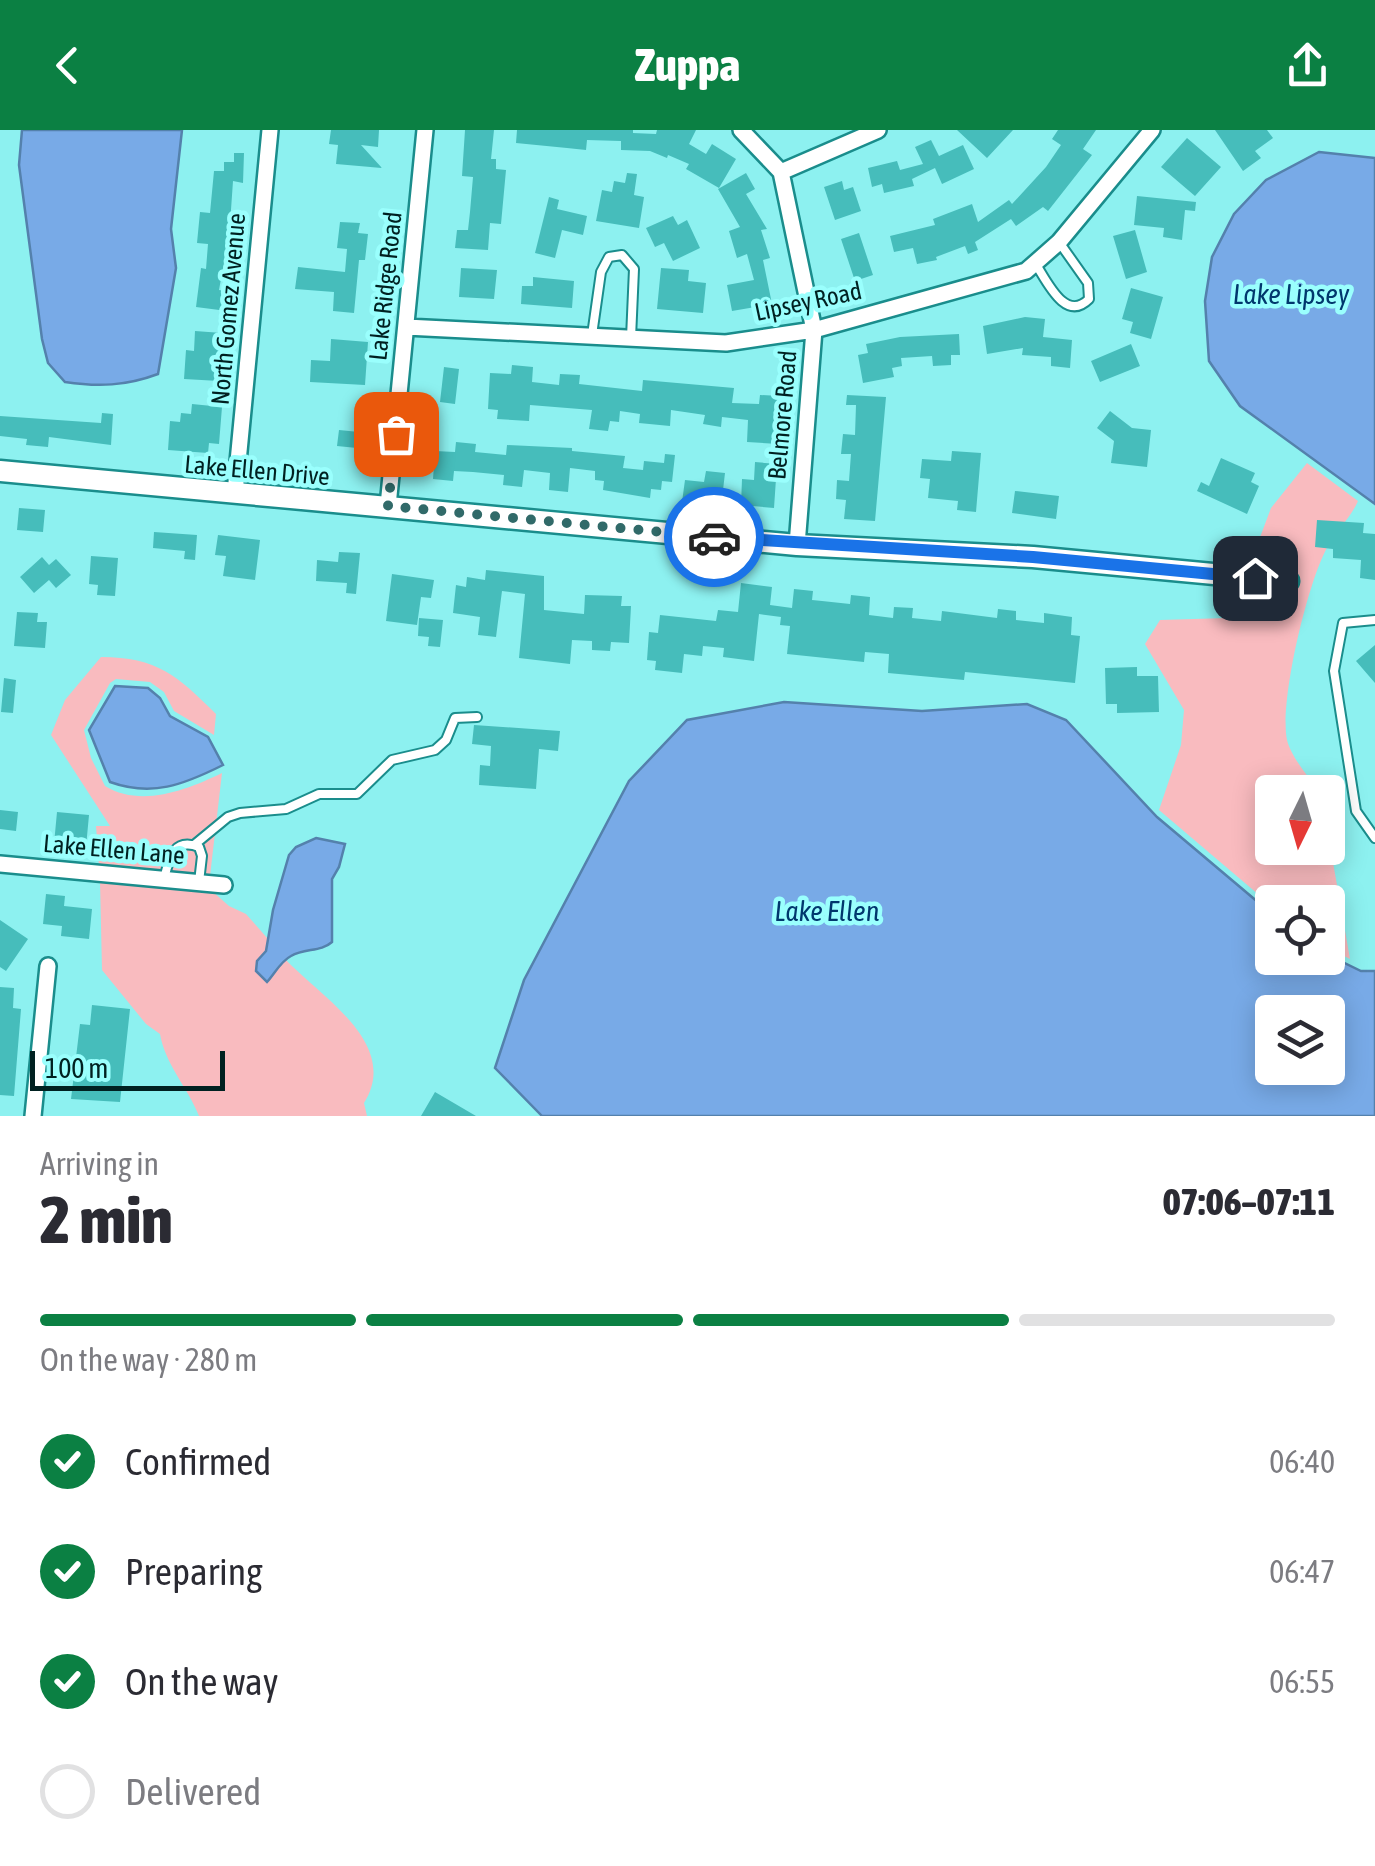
<!DOCTYPE html>
<meta charset="utf-8">
<style>
:root{--surface:#fff;--page:#f7f7f7;--text:#2b2b33;--muted:#7c7c81;--line:#e1e1e2;--accent:#0b8043}
body{margin:0;font-family:"Asap Condensed",sans-serif;background:var(--page);color:var(--text);height:100vh;display:flex;flex-direction:column;font-size:38px;white-space:nowrap}
*{box-sizing:border-box;margin:0}
p{font-size:32px;color:var(--muted)}
.icon{flex:none;width:55px;height:55px;fill:none;stroke:currentColor;stroke-width:2;stroke-linecap:round;stroke-linejoin:round}
.map{position:relative;height:986px;overflow:hidden}
.panel{display:flex;flex-direction:column;background:var(--surface);flex:1}
.panel>*{flex:none}
.needle{width:65px;rotate:185deg}
.tools{position:absolute;left:1255px;top:645px;display:grid;gap:20px}
.tools a{display:grid;place-items:center;width:90px;height:90px;border-radius:10px;background:var(--surface);box-shadow:0 5px 25px #0003;font-size:50px}
.scale{position:absolute;left:30px;bottom:25px;width:195px;box-sizing:border-box;padding-left:10px;border:5px solid #002121;border-top:0;font-size:28px;line-height:35px;white-space:nowrap;color:#002121;-webkit-text-stroke:8px #9afffd;paint-order:stroke}
.pin{position:absolute;display:grid;place-items:center;width:85px;height:85px;color:#fff;margin:-42px;border-radius:20px;box-shadow:0 5px 15px #0006}
.courier{position:absolute;display:grid;place-items:center;width:100px;height:100px;margin:-50px;border:8px solid #1a73e8;border-radius:50%;background:#fff;color:#222;box-shadow:0 2px 12px #0007}
.overview em{font-style:normal;font-weight:800}
.overview div{display:flex;flex-direction:column-reverse}
.overview{display:flex;align-items:center;justify-content:space-between;height:170px;padding:0 40px}
h1{font-size:65px;font-weight:800;line-height:75px}
.bar{display:grid;grid-template-columns:repeat(4,1fr);gap:15px 10px;align-content:center;height:120px;padding:0 40px}
.bar i{height:12px;border-radius:8px;background:var(--line)}
.bar .selected{background:var(--accent)}
.bar p{grid-column:span 4}
ol{padding:0 40px;list-style:none}
li{display:flex;align-items:center;gap:30px;height:110px}
li p{margin-inline-start:auto}
li .icon{padding:10px;border-radius:50%;background:var(--accent);color:#fff;stroke-width:4}
li:last-child{color:var(--muted)}
li i{width:55px;height:55px;border:5px solid var(--line);border-radius:50%}
header{display:flex;justify-content:space-between;align-items:center;height:130px;padding:0 40px;background:var(--accent);color:#fff;font-size:45px;font-weight:800}
.map>svg:first-child{display:block}
.green{fill:#f9bbbf}
.water{fill:#78aae7;stroke:#5481ac;stroke-width:2.5;fill-rule:evenodd}
.building{fill:#46bdbb}
.lines{fill:none;stroke-linecap:round;stroke-linejoin:round}
.lane-casing{stroke:#1a8d8c;stroke-width:12}
.street-casing{stroke:#1a8d8c;stroke-width:20}
.secondary-casing{stroke:#1a8d8c;stroke-width:25}
.lane{stroke:#fff;stroke-width:8}
.street{stroke:#fff;stroke-width:15}
.secondary{stroke:#fff;stroke-width:20}
.done{stroke:#316a69;stroke-width:10;stroke-dasharray:0 18}
.route{stroke:#1a73e8;stroke-width:12}
.labels{text-anchor:middle;dominant-baseline:central;stroke-width:9;stroke-linejoin:round;paint-order:stroke}
.street-label{font-size:25px;fill:#002121;stroke:#9afffd}
.water-label{font-size:28px;font-style:italic;fill:#01376d;stroke:#9afffd}
</style>
<header><svg class="icon" aria-label="back" viewBox="0 0 24 24"><path d="M15 5l-7 7 7 7"/></svg>Zuppa<svg class="icon" aria-label="share" viewBox="0 0 24 24"><path d="M12 15V3M7 8l5-5 5 5M5 13v7h14v-7"/></svg></header>
<div class="map">
<svg width="1375" height="986" viewBox="0 0 1375 986">
<rect width="100%" height="100%" fill="#8df1f0"/>
<!-- green -->
<path class="green" d="M1307,333L1358,371C1350,389 1337,399 1328,416C1308,450 1279,572 1287,610C1291,627 1309,647 1319,662H1272V718H1328V704L1350,829L1328,818V772H1272V776L1159,680L1181,615L1184,580L1145,514L1160,490L1227,488L1248,455L1259,410L1271,378Z
M101,527C157,527 178,546 216,584L214,605L174,581L164,562L150,552L116,549L110,553L84,600L91,628L105,656C141,678 187,660 222,643L210,746L99,736L96,696H110L51,605L65,570Z
M100,751L212,761L229,776L246,784L268,809L266,821L257,831L268,851L285,829C321,867 401,914 364,973L367,986H199C188,958 165,934 160,904L146,894L102,840Z"/>
<!-- water -->
<path class="water" d="M22,0H182L171,99L176,138L158,244C126,256 98,257 65,252L48,233L42,209L19,35Z
M1319,22L1375,28V374L1240,276L1209,231L1205,171L1212,127L1234,84L1266,50Z
M115,556L148,558L160,568L170,586L208,607L223,635C183,655 152,667 110,652L89,600Z
M784,572L922,581L1027,574L1066,590L1157,687L1272,784V828L1328,825L1361,841H1375V986H542L495,938L524,850L629,651L687,590ZM1272,882H1328V938H1272Z
M316,708L345,714L339,737L332,749V812C321,822 305,818 291,826C281,831 275,843 267,852L256,841L257,831L266,821L273,780L289,725L296,717Z"/>
<!-- building -->
<path class="building" d="M331,0H379L378,17L361,15L382,38L336,34L338,15L329,14Z
M465,0H494L491,29H496V39L506,40L501,94L490,93L488,120L455,118L457,100H468L470,82L473,47L462,46Z
M517,0H633V3L656,4L657,0H696L689,14L706,24L712,14L736,29L719,58L686,39L689,34L668,25L667,28L650,21L621,20V11L587,10L586,20L567,18L516,13Z
M957,0H1013L987,28Z
M1058,0H1096L1083,19L1092,25L1048,81L1043,77L1016,96L1011,89L975,112L978,120L968,124L965,116L936,127L937,130L917,134L913,118L894,122L890,106L935,95L933,89L972,74L978,92L1009,70L1012,74L1046,37L1061,15L1052,9Z
M1215,0H1267L1273,8L1255,21L1261,28L1243,41Z
M1187,8L1221,37L1195,66L1161,37Z
M931,10L939,26L963,15L974,39L942,54L935,38L912,49L914,56L884,63L882,54L872,57L868,38L897,31L900,40L923,34L915,17Z
M234,23H244L243,53L233,51L230,94L240,95L239,106L229,105L219,160L230,162L227,181L196,177L201,138L206,139L208,114L197,113L200,82L210,83L214,41H224V32H234Z
M627,43L637,44L634,65L644,67L639,98L596,91L602,60L612,62L614,51L625,53Z
M746,43L755,59L746,64L767,99L761,100L770,128L763,130L772,174L732,181L727,155L754,150L747,124L737,128L729,101L740,97L718,59Z
M842,51L844,60L853,57L861,81L835,90L824,57Z
M1137,66L1196,72L1195,81L1185,80L1182,110L1163,107L1164,98L1134,95Z
M549,67L559,70L557,79L587,86L583,105L562,100L555,128L535,123Z
M673,86L678,95L687,90L700,118L673,131L664,113L655,117L646,98Z
M340,92L360,93L358,103L368,104L365,130H359L354,183L333,181L334,162L295,159L298,137L345,142L347,119L337,118Z
M1135,100L1147,142L1126,149L1113,106Z
M859,103L873,145L855,151L841,109Z
M461,138L497,140L494,169L459,167Z
M661,138L689,140L688,151L706,153L703,183L657,179Z
M533,147L574,151L572,178L521,174L522,156H533Z
M1131,158L1163,167L1151,209L1130,203L1133,192L1122,189Z
M1025,187L1045,189L1043,207L1072,210L1070,238L1051,236V227L1022,225L1023,218L987,224L983,196Z
M195,201L222,203L219,251L184,249L186,220L194,221Z
M959,204L960,225H951V235L933,236L932,226L901,228L902,236L892,238L894,247L863,253L858,225L868,223L866,214L900,207Z
M331,209L368,212L365,255L310,252L311,230L330,231Z
M1131,214L1140,236L1100,252L1091,231Z
M512,235L533,237L532,252L559,255L560,244L580,245L579,254L642,261L643,250L734,258L732,273L759,274L760,265L780,266L778,314L747,312L748,290L722,287L721,297L703,294L705,285L671,280L670,296L639,293L640,284L620,281L619,292L610,291L608,301L589,299L592,280L530,275L529,291L497,289L498,280L488,279L490,243L511,244Z
M444,237L459,239L455,274L440,272Z
M847,265L886,267L875,391L844,389L846,370L836,369L837,350L849,351L851,324H841L843,304L855,305L856,275H846Z
M192,274L222,277L219,314L209,313L208,323L168,320L170,291L180,292L181,283L191,284Z
M1110,281L1132,298L1151,300L1147,337L1111,333L1114,311L1097,298Z
M102,283L113,284L111,315L49,307L48,317L26,315L27,309L0,306V286L101,293Z
M359,294H369L367,319L337,316L339,300L359,302Z
M456,312L476,314L475,322L506,325L507,315L572,318V321L625,326L623,338L643,340L644,331L664,333L665,324L675,325L672,352L662,351L661,360L651,359L650,368L603,360L604,351L595,350V341L570,338L568,362L549,360L550,343L524,340L522,357L503,355L504,345L473,342L454,341L453,351L433,349L435,321L455,322Z
M952,321L981,323L976,382L957,380L958,371L928,368L930,349L920,348L922,329L951,331Z
M1221,328L1255,343L1251,352L1259,356L1247,384L1197,361L1201,352L1209,356Z
M755,332L777,334L774,378L741,375L742,349L754,350Z
M706,341L725,343L721,377L682,372L685,350L704,352Z
M1015,361L1059,366L1056,389L1012,383Z
M19,378L45,380L43,402L17,400Z
M1317,390L1364,393L1363,403L1375,404V450L1360,448L1361,430L1333,428V419L1315,417Z
M154,402L197,405L195,430L184,429L185,421L153,418Z
M218,405L260,410L255,450L223,446L226,426L215,425Z
M339,422L360,423L356,464L346,463L347,453L316,451L317,430L338,432Z
M91,426L118,428L115,466L97,465L98,455L89,454Z
M42,427L49,435L56,429L71,445L56,458L49,450L34,463L20,447Z
M486,440L544,446V480L584,484L585,465L622,466L621,476H631L629,513L611,512L610,521L592,520V511L572,510L570,534L519,528L525,464L502,461L496,507L478,505L480,487L453,483L456,455L466,457L467,447L485,450Z
M392,444L434,450L431,468L421,467L417,495L386,491Z
M741,453L772,457L770,475L792,478L794,459L813,461L812,470L822,471L850,474L851,465L870,467L869,485L893,488L894,477L913,478L912,488L941,491L942,481L997,488L998,479L1016,481V490L1044,493V483L1072,487L1071,505L1080,506L1075,553L965,542L964,550L888,543L889,524L865,522L864,532L787,524L790,496L780,495L781,487L759,484L754,531L723,527L724,518L703,516L702,526L684,524L682,543L655,540L656,531L647,530L649,502L658,503L660,485L716,491L718,480L738,482Z
M17,482L38,483L37,492H47L45,518L14,516Z
M419,488L443,490L440,517L428,516L429,507L418,506Z
M1375,515V553L1356,531Z
M1137,537V546H1158L1159,582L1117,583V574H1106L1105,538Z
M4,548L16,550L13,583L1,582Z
M474,595L560,601L558,621L539,619L536,659L479,655L480,635L490,636L491,616L472,614Z
M0,680L18,682L16,701L0,699Z
M57,682L89,685L86,717L54,714Z
M46,764L65,766L64,776L92,779L89,809L61,806L62,796L43,794Z
M0,790L28,809L6,841L0,837Z
M0,857L14,858L13,878L21,879L14,966L0,965Z
M92,875L130,879L120,972L71,969L80,894L90,895Z
M435,962L476,986H421Z"/>
<g class="lines">
<defs>
<path id="lane" d="M1035,133C1047,151 1065,193 1089,169L1088,153L1059,112
M592,205L601,142L609,127L622,125L634,139L631,208
M1375,490L1343,493L1334,541L1356,681L1375,708
M194,715L228,687L240,683L286,679L319,664H357L392,630L435,620L446,610L455,588L477,587
M164,749C169,729 173,707 199,717L202,726L199,752"/>
<path id="street" d="M741,0L781,42L814,200L797,415
M781,42L878,0
M406,197L726,213L814,200L1026,141L1059,112L1152,0
M235,363L270,0
M388,376L425,0
M0,734L224,755
M33,986L48,836"/>
<path id="secondary" d="M0,341L797,415L1033,427L1288,451"/>
</defs>
<!-- lane casing -->
<use href="#lane" class="lane-casing"/>
<!-- street casing -->
<use href="#street" class="street-casing"/>
<!-- secondary casing -->
<use href="#secondary" class="secondary-casing"/>
<!-- lane -->
<use href="#lane" class="lane"/>
<!-- street -->
<use href="#street" class="street"/>
<!-- secondary -->
<use href="#secondary" class="secondary"/>
</g>
<g class="lines">
<!-- done -->
<path class="done" d="M396,304L388,376L714,407"/>
<!-- route -->
<path class="route" d="M714,407L1033,427L1255,448"/>
</g>
<g class="labels">
<!-- street labels -->
<g class="street-label">
<text transform="translate(385 156) rotate(-84)">Lake Ridge Road</text>
<text transform="translate(808 171) rotate(-12)">Lipsey Road</text>
<text transform="translate(228 179) rotate(-85)">North Gomez Avenue</text>
<text transform="translate(782 285) rotate(-85)">Belmore Road</text>
<text transform="translate(257 340) rotate(5)">Lake Ellen Drive</text>
<text transform="translate(114 719) rotate(5)">Lake Ellen Lane</text>
</g>
<!-- water labels -->
<g class="water-label">
<text x="1291" y="164">Lake Lipsey</text>
<text x="827" y="781">Lake Ellen</text>
</g>
</g>
</svg>
<div class="tools">
<a><svg class="needle" viewBox="-14 -14 28 28"><path d="M0-13l5 13h-10z" fill="#e53935"/><path d="M0 13l5-13h-10z" fill="#7c7c81"/></svg></a>
<a><svg class="icon" aria-label="locate" viewBox="0 0 24 24"><circle cx="12" cy="12" r="6"/><path d="M12 2v4M12 18v4M2 12h4M18 12h4"/></svg></a>
<a><svg class="icon" aria-label="layers" viewBox="0 0 24 24"><path d="M12 4l9 5-9 5-9-5zM3 14l9 5 9-5"/></svg></a>
</div>
<div class="scale">100 m</div>
<div class="pin" style="left:396px;top:304px;background:#ea580c"><svg class="icon" aria-label="bag" viewBox="0 0 24 24"><path d="M5 8h14l-1 12H6zM9 8a3 3 0 0 1 6 0"/></svg></div>
<div class="pin" style="left:1255px;top:448px;background:#1f2937"><svg class="icon" aria-label="home" viewBox="0 0 24 24"><path d="M3 11l9-7 9 7M6 9v11h12V9"/></svg></div>
<div class="courier" style="left:714px;top:407px"><svg class="icon" aria-label="car" viewBox="0 0 24 24"><path d="M5 17H2v-5l4-1 3-4h7l3 4 3 1v5h-3M9 17h6M6 11h13"/><circle cx="7" cy="17" r="2"/><circle cx="17" cy="17" r="2"/></svg></div>
</div>
<section class="panel">
<div class="overview"><div><h1>2 min</h1><p>Arriving in</p></div><em>07:06–07:11</em></div>
<div class="bar"><i class="selected"></i><i class="selected"></i><i class="selected"></i><i></i><p>On the way · 280 m</p></div>
<ol>
<li><svg class="icon" aria-label="check" viewBox="0 0 24 24"><path d="M5 12l5 5 9-10"/></svg>Confirmed<p>06:40</p></li>
<li><svg class="icon" aria-label="check" viewBox="0 0 24 24"><path d="M5 12l5 5 9-10"/></svg>Preparing<p>06:47</p></li>
<li><svg class="icon" aria-label="check" viewBox="0 0 24 24"><path d="M5 12l5 5 9-10"/></svg>On the way<p>06:55</p></li>
<li><i></i>Delivered</li>
</ol>
</section>
